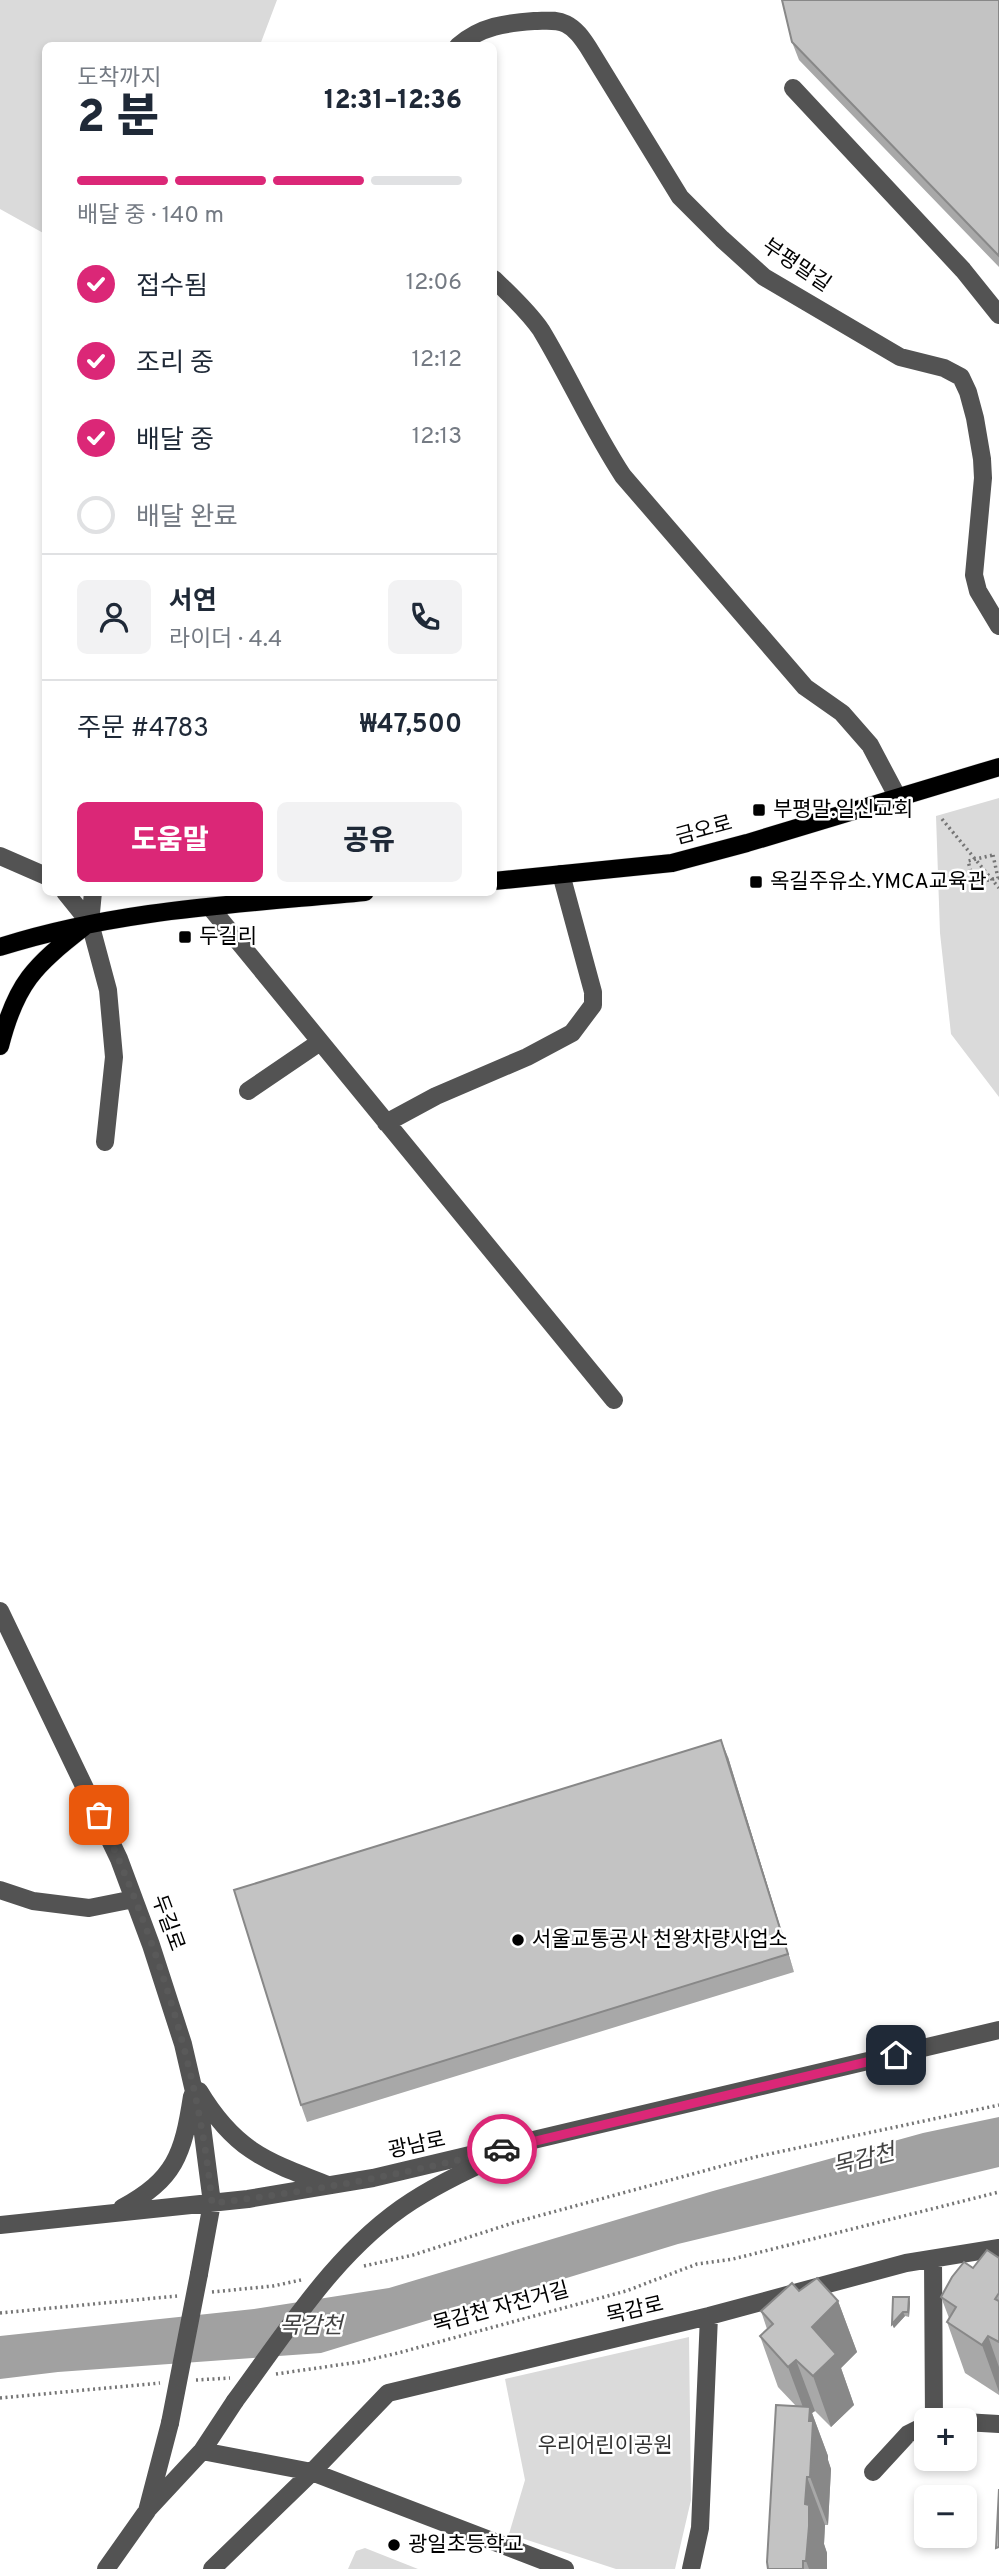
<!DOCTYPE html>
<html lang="ko">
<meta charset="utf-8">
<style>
:root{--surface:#fff;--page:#f2f2f3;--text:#1f2937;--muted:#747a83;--line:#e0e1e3;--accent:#db2777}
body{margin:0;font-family:Overpass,"Noto Sans KR",sans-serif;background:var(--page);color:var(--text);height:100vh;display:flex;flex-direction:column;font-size:26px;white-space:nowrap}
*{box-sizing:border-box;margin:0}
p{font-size:23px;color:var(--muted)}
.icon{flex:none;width:38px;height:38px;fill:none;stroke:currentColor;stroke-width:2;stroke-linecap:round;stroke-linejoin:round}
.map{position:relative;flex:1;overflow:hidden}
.panel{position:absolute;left:42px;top:42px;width:455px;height:854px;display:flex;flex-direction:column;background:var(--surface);border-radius:10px;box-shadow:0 4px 10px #0003}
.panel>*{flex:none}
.buttons{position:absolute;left:914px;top:2408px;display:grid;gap:14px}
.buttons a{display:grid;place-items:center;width:63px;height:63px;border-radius:10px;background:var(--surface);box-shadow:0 4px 10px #0003;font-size:35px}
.pin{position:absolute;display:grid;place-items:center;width:60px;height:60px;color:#fff;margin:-30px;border-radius:14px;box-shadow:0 4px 10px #0006}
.courier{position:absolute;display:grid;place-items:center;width:70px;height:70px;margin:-35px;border:5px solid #db2777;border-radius:50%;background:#fff;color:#222;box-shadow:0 2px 9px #0007}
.summary em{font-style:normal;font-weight:800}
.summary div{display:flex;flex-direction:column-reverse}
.summary{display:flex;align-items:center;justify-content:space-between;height:119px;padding:0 35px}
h1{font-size:46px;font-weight:800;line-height:52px}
.bar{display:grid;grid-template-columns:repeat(4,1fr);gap:10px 7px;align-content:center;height:84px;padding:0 35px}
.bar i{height:9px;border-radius:5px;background:var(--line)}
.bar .selected{background:var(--accent)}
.bar p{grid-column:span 4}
.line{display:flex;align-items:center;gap:18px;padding:0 35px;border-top:2px solid var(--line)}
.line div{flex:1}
.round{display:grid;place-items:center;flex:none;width:74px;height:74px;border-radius:10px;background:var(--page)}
ol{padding:0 35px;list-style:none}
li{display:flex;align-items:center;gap:21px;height:77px}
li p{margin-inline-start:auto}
li .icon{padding:7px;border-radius:50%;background:var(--accent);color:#fff;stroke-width:4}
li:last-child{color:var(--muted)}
li i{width:38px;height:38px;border:4px solid var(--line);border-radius:50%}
.primary-button{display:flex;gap:14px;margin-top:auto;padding:14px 35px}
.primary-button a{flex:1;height:80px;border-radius:10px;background:var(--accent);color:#fff;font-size:28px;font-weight:800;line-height:80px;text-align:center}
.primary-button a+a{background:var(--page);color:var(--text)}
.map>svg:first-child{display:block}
.green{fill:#dadada}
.water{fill:#a1a1a1}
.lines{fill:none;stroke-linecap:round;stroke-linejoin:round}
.major-casing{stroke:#dbdbdb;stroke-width:19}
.path{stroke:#757575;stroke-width:3.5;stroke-dasharray:2 3.5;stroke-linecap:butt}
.minor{stroke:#535353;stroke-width:18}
.major{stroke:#000;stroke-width:18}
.minor-bridge{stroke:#535353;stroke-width:18}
.wall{fill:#a8a8a8}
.shaded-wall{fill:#888}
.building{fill:#c3c3c3;stroke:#888;stroke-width:2}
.done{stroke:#595959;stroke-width:7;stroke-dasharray:0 12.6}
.route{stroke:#db2777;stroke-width:9}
.poi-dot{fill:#000;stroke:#fff;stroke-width:2.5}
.labels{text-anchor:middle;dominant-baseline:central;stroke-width:5;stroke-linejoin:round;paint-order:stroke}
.street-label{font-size:21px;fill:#000;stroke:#fff}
.poi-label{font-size:21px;fill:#000;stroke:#fff;text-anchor:start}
.park-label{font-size:21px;fill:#313131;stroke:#fff}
.water-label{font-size:23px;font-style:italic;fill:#424242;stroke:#fff}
</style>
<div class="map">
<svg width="999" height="2569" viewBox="0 0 999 2569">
<rect width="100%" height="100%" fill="#fff"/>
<!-- green -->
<path class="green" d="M0,0H277L260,45L46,46L45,234L0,209Z
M999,798V1097L951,1034L940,933L936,816Z
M689,2337L691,2500L675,2569H616L509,2534L525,2480L505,2379Z
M365,2548L418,2569H348L356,2551Z"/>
<!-- water -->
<path class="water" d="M999,2117V2167L678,2244L321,2353L58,2372L0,2379V2336L254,2309L389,2288L713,2191L923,2133Z"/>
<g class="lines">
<defs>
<path id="major" d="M494,881L672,863L747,843L999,767
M0,947C119,909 242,904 365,892
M0,1046C16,983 34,966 84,927"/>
</defs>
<!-- major casing -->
<use href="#major" class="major-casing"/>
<!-- path -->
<path class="path" d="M942,819L999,888
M993,855L998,878L974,883L968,861Z
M364,2266L413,2255L516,2222L755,2157L999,2105
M212,2292L273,2286L301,2280
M0,2313L177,2296
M276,2374L359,2362L398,2353L626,2291L697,2264L733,2259L999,2192
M196,2380L230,2378
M0,2398L160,2383"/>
<!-- minor -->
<path class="minor" d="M458,46C481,26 506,23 534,21C546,21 556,19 566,24C576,29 582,38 588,47L680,197L722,239L764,277L900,357L944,368L961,377L968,392L975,418L982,459L983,478L974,575L978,591L999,626
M793,88L963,270L999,315
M494,279C510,295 528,311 541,330C570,378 592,429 623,476L805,687L842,713L870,745L897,796
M0,856L46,876
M65,892L90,923
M93,892L90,923L108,990L114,1057L105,1142
M210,907L614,1400
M248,1091L320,1042
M386,1123L436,1096L527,1057L572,1033L593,1005V992L561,874
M0,1611L119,1859L151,1945L183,2044L202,2126L212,2203L199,2274
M0,1890L33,1901L89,1908L134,1899
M199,2091C235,2151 266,2161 328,2185
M122,2208C175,2179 183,2155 192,2096
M0,2225L248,2199L373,2178L999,2030
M933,2259L934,2420
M964,2422L999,2424
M202,2451L312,2472L565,2569
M873,2472L908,2434L926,2425
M149,2508L202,2451L235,2401
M106,2569L147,2511L170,2423
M212,2569L312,2472L388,2393L709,2316L906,2263L999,2248
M691,2569L700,2528L709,2316"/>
<!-- major -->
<use href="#major" class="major"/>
<!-- minor-bridge -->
<path class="minor-bridge" d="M235,2401C287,2331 337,2249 412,2201C448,2178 488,2161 526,2143
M170,2423L199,2274"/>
</g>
<!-- wall -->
<path class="wall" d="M999,0V267L799,60L792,42Z
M728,1757L794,1972L307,2122L301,2105Z
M999,2258V2395L965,2373L947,2322L949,2318L941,2297L973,2268Z
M799,2291L838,2301L857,2352L841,2368L854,2405L831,2427L815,2411L812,2413L828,2456V2460L831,2469L828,2525H825L824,2544L827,2553V2569H768L796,2406L778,2387L760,2336L767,2329L761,2311Z
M910,2302L909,2317L905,2316L894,2328L892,2324Z"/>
<!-- shaded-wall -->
<path class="shaded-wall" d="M721,1740L728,1757L794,1972L788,1954Z
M909,2297L910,2302L909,2317L908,2312Z
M838,2301L857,2352L841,2368L854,2405L831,2427L813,2376L812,2327Z
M903,2312L905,2316L894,2328L892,2324Z
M988,2336L999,2367V2392L982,2345Z
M796,2360L815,2411L812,2413L828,2456V2460L831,2469L828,2525L810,2477L807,2418L788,2367Z
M807,2477L825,2525L824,2544L827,2553V2569H809L806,2561L805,2504Z"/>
<!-- building -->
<path class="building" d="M782,0H999V256L792,42Z
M721,1740L788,1954L301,2105L234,1890Z
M987,2250L999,2258V2293L995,2299L999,2301V2342L988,2336L982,2345L947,2322L956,2307L941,2297L952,2277L964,2262L973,2268Z
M817,2278L838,2301L812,2327L836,2354L813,2376L796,2360L788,2367L760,2336L773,2324L761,2311L792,2283L799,2291Z
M893,2297H909L908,2312H903L892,2324Z
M776,2405L810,2407L809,2421H813L810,2477H807L805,2504L809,2505V2526L806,2561H803V2569H768L767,2562Z
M999,2489V2547L996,2548Z"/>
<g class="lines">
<!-- done -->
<path class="done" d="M99,1815C155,1937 199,2068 212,2203C310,2192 407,2174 502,2149"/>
<!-- route -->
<path class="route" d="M502,2149L896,2055"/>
</g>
<!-- markers -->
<g class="poi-dot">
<rect x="752" y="803" width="14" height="14" rx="3.5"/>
<rect x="749" y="875" width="14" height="14" rx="3.5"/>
<rect x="178" y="930" width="14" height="14" rx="3.5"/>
<circle cx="518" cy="1940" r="7"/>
<circle cx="394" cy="2545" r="7"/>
</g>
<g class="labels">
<!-- street labels -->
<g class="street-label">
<text transform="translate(796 266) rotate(34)">부평말길</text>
<text transform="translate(704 831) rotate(-15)">금오로</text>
<text transform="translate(167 1923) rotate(70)">두길로</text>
<text transform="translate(417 2146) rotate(-12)">광남로</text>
<text transform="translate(501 2308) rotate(-15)">목감천 자전거길</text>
<text transform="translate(635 2311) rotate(-13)">목감로</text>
</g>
<!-- poi labels -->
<g class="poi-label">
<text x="773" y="810">부평말.일신교회</text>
<text x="770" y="882">옥길주유소.YMCA교육관</text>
<text x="199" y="937">두길리</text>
<text x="532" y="1940">서울교통공사 천왕차량사업소</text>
<text x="408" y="2545">광일초등학교</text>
</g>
<!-- park labels -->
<g class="park-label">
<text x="605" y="2446">우리어린이공원</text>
</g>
<!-- water labels -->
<g class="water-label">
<text transform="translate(864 2161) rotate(-14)">목감천</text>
<text x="311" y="2327">목감천</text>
</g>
</g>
</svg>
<div class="buttons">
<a>+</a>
<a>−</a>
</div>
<div class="pin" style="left:99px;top:1815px;background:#ea580c"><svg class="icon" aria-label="bag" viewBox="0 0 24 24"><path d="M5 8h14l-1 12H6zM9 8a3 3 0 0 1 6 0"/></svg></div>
<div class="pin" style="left:896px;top:2055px;background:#1f2937"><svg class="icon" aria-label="home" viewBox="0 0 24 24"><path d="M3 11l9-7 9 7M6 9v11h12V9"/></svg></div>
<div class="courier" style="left:502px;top:2149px"><svg class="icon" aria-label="car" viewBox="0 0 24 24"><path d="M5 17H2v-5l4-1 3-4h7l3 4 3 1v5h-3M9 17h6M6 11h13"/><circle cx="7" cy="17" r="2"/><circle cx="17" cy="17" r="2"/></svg></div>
<section class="panel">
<div class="summary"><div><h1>2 분</h1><p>도착까지</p></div><em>12:31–12:36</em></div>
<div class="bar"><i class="selected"></i><i class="selected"></i><i class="selected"></i><i></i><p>배달 중 · 140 m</p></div>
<ol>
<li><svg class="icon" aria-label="check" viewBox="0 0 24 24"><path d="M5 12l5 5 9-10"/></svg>접수됨<p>12:06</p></li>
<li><svg class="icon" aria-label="check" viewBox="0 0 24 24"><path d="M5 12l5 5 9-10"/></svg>조리 중<p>12:12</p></li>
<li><svg class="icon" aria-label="check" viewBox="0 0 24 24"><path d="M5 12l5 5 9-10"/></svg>배달 중<p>12:13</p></li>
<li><i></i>배달 완료</li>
</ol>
<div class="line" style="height:126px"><a class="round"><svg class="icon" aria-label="person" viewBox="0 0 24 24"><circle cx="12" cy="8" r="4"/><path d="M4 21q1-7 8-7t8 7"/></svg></a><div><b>서연</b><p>라이더 · 4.4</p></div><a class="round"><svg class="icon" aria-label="phone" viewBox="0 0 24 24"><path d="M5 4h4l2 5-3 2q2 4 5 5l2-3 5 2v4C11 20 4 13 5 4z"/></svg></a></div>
<div class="line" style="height:91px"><div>주문 #4783</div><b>₩47,500</b></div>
<div class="primary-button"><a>도움말</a><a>공유</a></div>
</section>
</div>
